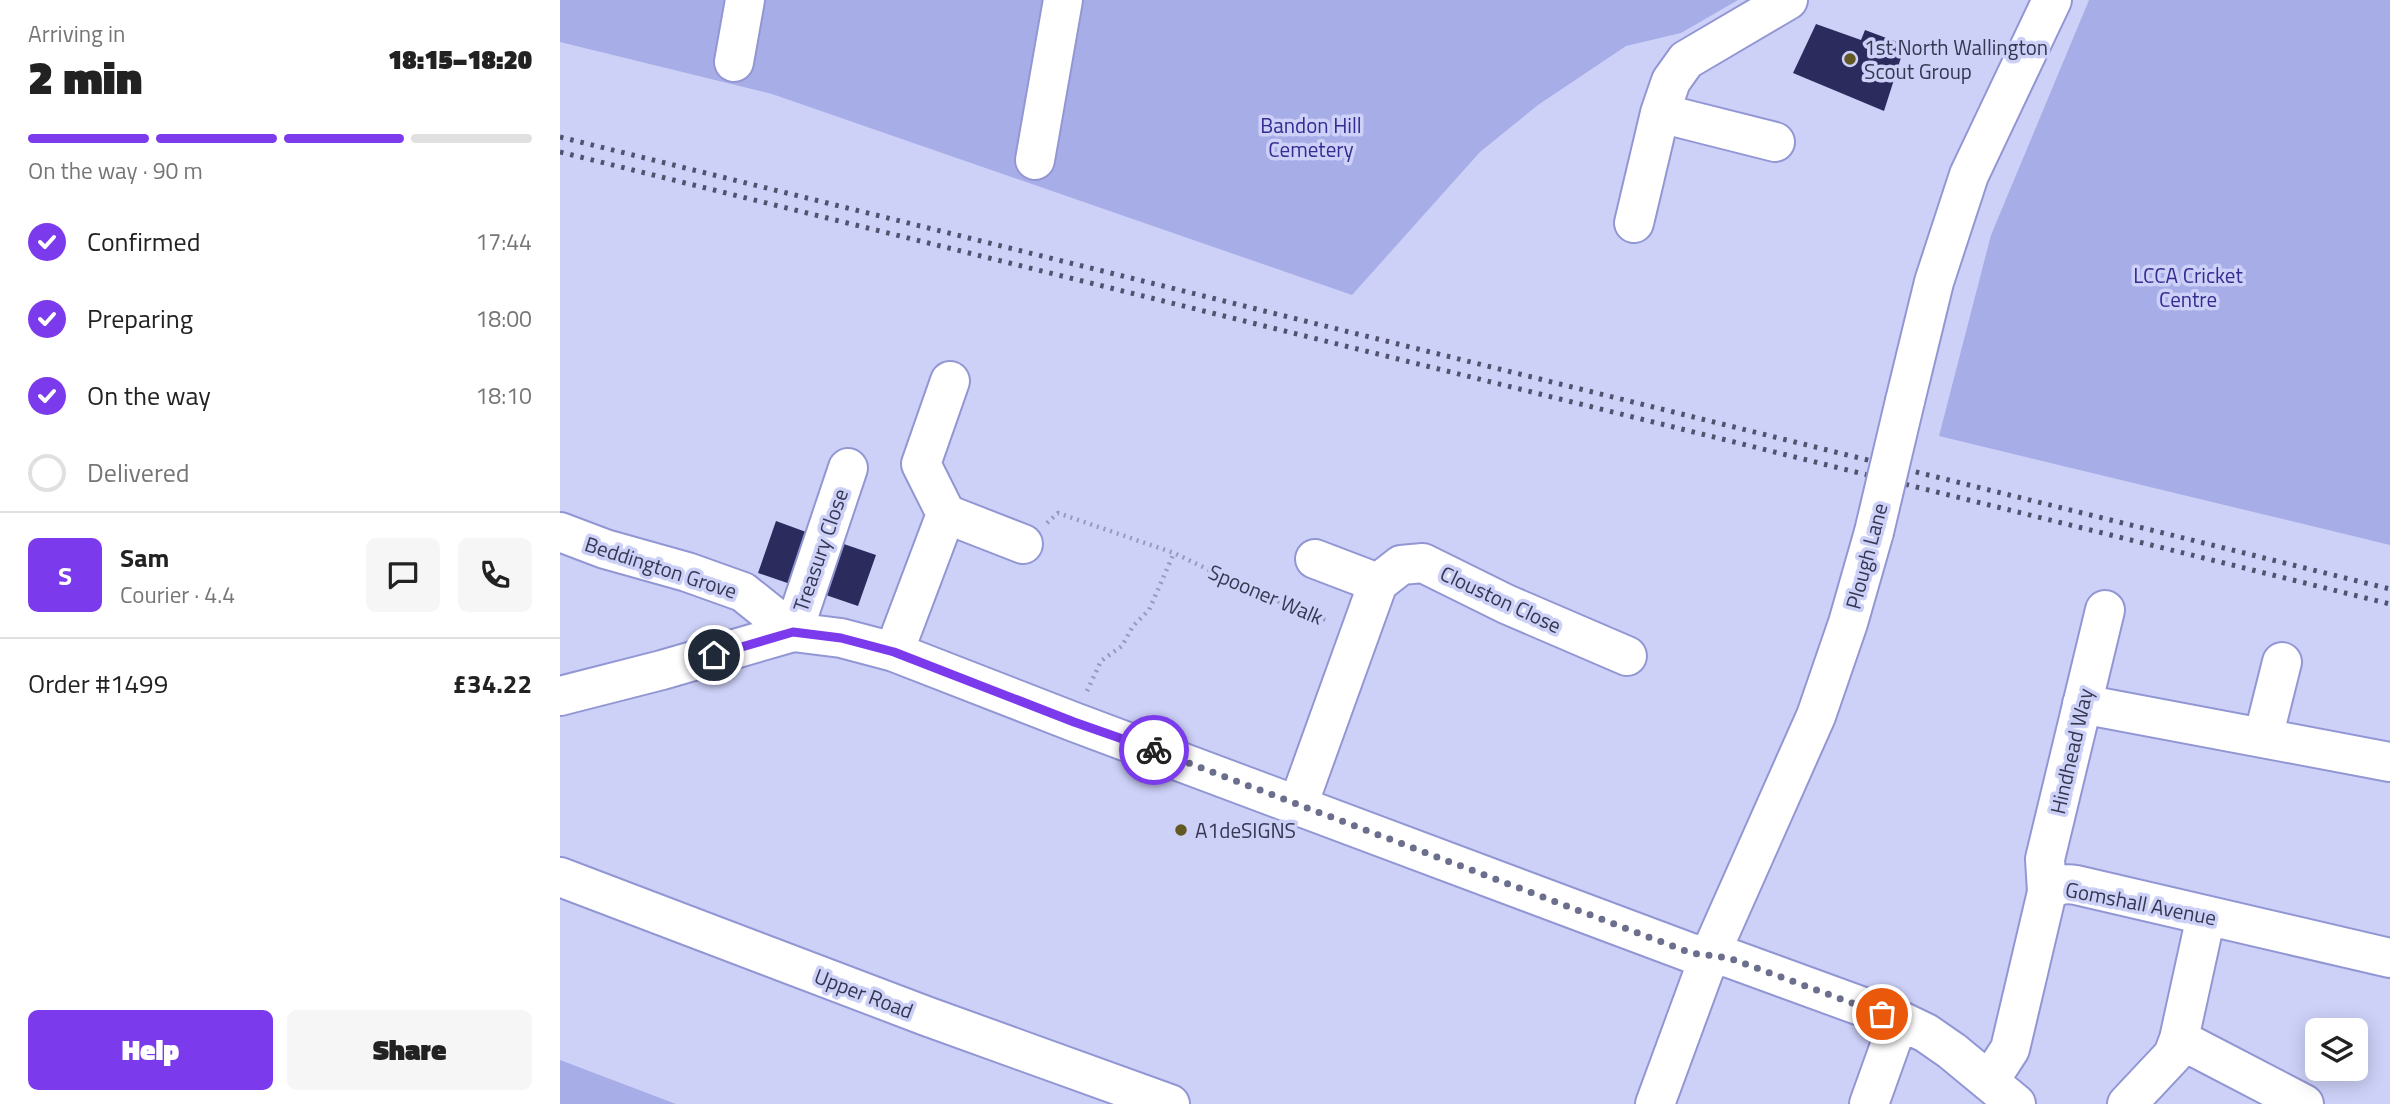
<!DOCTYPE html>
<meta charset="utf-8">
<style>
:root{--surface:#fff;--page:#f6f6f6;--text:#222;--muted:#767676;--line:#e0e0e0;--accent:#7c3aed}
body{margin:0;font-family:"Titillium Web",sans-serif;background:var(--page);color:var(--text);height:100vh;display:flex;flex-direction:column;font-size:26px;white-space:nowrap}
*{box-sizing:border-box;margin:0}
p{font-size:23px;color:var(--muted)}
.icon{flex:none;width:38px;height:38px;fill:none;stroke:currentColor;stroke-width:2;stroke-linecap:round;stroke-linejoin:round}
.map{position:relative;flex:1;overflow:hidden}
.details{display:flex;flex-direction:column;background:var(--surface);width:560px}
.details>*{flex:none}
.buttons{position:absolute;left:1745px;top:1018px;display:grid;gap:14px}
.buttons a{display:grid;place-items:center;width:63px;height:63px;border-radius:10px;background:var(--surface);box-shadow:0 4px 18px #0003;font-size:35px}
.pin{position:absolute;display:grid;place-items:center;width:60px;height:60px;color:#fff;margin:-30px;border:4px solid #fff;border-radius:50%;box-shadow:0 2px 7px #0007}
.courier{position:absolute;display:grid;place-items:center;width:70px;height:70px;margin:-35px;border:5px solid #7c3aed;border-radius:50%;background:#fff;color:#222;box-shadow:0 2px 9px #0007}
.headline em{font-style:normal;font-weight:800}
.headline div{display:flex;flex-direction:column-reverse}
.headline{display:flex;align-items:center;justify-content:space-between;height:119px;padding:0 28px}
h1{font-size:46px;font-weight:800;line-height:52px}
.bar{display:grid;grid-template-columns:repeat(4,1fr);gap:10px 7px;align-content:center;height:84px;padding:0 28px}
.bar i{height:9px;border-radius:5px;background:var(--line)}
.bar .selected{background:var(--accent)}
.bar p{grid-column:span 4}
.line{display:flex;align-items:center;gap:18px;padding:0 28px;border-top:2px solid var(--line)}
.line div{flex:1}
.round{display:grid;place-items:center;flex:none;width:74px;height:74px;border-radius:10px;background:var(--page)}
ol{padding:0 28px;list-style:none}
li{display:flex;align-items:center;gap:21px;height:77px}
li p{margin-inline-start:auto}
li .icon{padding:7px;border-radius:50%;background:var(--accent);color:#fff;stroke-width:4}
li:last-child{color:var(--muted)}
li i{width:38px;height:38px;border:4px solid var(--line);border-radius:50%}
.button{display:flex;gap:14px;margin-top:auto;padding:14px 28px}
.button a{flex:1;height:80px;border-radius:10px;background:var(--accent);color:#fff;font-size:28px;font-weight:800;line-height:80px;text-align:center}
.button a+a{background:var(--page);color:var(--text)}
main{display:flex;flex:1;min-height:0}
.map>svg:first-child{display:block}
.green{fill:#a7ade7}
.building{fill:#2b2b5e}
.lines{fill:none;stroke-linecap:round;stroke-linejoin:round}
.minor-casing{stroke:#9297d4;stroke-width:42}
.major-casing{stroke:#9297d4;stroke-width:42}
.path{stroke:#979abd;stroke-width:4.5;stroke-dasharray:2 5;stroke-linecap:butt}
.minor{stroke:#fff;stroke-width:38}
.major{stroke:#fff;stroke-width:38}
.rail{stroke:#50526e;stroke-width:5;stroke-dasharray:3.5 7;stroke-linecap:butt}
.major-bridge-casing{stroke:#9297d4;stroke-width:42;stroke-linecap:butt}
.major-bridge{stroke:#fff;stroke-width:38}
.done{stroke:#6b6e8c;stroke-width:7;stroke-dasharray:0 12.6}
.route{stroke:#7c3aed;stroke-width:9}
.poi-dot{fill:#615824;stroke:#cdd1f8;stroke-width:2.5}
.labels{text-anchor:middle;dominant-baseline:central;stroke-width:7;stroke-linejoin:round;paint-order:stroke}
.poi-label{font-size:21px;fill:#363852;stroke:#cdd1f8;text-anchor:start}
.park-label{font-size:21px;fill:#352b90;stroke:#cdd1f8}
.street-label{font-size:21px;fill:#363852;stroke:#cdd1f8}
</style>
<main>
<section class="details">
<div class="headline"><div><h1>2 min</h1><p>Arriving in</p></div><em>18:15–18:20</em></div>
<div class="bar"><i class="selected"></i><i class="selected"></i><i class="selected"></i><i></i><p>On the way · 90 m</p></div>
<ol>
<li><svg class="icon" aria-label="check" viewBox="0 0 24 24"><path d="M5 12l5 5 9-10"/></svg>Confirmed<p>17:44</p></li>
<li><svg class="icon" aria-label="check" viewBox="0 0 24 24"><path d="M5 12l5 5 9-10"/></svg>Preparing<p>18:00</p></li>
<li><svg class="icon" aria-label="check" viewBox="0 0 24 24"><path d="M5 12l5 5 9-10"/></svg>On the way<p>18:10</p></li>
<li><i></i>Delivered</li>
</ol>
<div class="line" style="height:126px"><b class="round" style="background:var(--accent);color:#fff">S</b><div><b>Sam</b><p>Courier · 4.4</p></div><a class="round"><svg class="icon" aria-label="chat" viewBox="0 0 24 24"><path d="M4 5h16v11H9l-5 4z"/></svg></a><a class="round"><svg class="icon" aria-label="phone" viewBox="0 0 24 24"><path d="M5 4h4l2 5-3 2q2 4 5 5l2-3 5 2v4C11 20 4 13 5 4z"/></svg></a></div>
<div class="line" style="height:91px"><div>Order #1499</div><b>£34.22</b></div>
<div class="button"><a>Help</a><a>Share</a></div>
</section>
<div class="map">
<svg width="1830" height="1104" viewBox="0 0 1830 1104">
<rect width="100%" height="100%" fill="#cdd1f8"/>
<!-- green -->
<path class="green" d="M0,0H1178L1121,33L1066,46L978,105L920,152L792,295L212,94L0,42Z
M1529,0H1830V545L1379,436L1431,235Z
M0,1060L116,1104H0Z"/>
<!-- building -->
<path class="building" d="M1256,24L1301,40L1305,30L1345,45L1324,111L1233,73Z
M216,521L257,536L239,587L198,573Z
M275,541L316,555L298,606L257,592Z"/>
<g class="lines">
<defs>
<path id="minor" d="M174,62L185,0
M1100,113L1215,142
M475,160L503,0
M1074,223L1100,113L1111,81L1126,60L1228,0
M386,514L361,464L390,381
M0,532L45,549L127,572L183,592L233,632
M755,559L818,583
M233,632L288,468
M334,652L386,514L463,544
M0,696L102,670L233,632L281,638L334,652L514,722L1131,953L1169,958L1339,1020L1366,1033L1392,1051L1456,1104
M1522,704L1830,762
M1703,738L1722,662
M738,805L818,583L841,565L863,563L946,604L1067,656
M0,877L366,1016L610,1104
M1487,892L1485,859L1545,610
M1619,1039L1744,1104
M1430,1080L1450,1049L1487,892C1497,885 1504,883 1516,885L1830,958
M1309,1104L1339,1020
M1567,1104L1613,1055L1619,1039L1646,916"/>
<path id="major" d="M1345,401L1374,282L1409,175L1492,0
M1095,1104L1149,957L1256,716L1288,623L1314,532"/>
</defs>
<!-- minor casing -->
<use href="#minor" class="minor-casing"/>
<!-- major casing -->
<use href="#major" class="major-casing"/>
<!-- path -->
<path class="path" d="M487,523L498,513L614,553L697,593L769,621
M527,691L541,661L562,646L573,626L589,610L614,553"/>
<!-- minor -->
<use href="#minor" class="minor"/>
<!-- major -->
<use href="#major" class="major"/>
<!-- rail -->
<path class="rail" d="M0,137L1830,589
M0,152L1830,604"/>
<defs>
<path id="major-bridge" d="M1314,532L1345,401"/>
</defs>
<!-- major-bridge casing -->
<use href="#major-bridge" class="major-bridge-casing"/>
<!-- major-bridge -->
<use href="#major-bridge" class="major-bridge"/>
</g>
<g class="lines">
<!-- done -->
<path class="done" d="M594,750L1131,953L1169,958L1322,1014"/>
<!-- route -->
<path class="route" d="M154,655L233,632L281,638L334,652L514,722L594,750"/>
</g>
<!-- markers -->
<g class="poi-dot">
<circle cx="1290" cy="59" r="7"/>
<circle cx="621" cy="830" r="7"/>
</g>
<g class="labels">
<!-- poi labels -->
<g class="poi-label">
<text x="1304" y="47">1st North Wallington<tspan x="1304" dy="24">Scout Group</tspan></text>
<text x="635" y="830">A1deSIGNS</text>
</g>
<!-- park labels -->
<g class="park-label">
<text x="751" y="125">Bandon Hill<tspan x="751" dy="24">Cemetery</tspan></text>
<text x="1628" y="275">LCCA Cricket<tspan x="1628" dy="24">Centre</tspan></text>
</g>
<!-- street labels -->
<g class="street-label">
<text transform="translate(260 550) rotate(-71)">Treasury Close</text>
<text transform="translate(1306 556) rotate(-75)">Plough Lane</text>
<text transform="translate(101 567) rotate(18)">Beddington Grove</text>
<text transform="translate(706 594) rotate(23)">Spooner Walk</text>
<text transform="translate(941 599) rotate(25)">Clouston Close</text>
<text transform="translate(1511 751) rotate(-77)">Hindhead Way</text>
<text transform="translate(1581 903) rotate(11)">Gomshall Avenue</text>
<text transform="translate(304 993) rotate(21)">Upper Road</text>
</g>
</g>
</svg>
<div class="buttons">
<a><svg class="icon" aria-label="layers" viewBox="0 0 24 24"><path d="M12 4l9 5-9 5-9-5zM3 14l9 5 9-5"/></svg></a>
</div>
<div class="pin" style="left:1322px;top:1014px;background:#ea580c"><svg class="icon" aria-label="bag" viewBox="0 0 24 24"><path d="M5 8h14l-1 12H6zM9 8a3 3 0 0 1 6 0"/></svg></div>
<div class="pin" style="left:154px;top:655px;background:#1f2937"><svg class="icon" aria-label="home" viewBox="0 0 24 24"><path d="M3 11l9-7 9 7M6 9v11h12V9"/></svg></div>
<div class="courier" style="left:594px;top:750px"><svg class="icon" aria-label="bike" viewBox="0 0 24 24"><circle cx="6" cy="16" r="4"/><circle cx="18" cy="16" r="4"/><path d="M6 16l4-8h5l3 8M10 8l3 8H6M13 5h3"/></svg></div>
</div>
</main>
